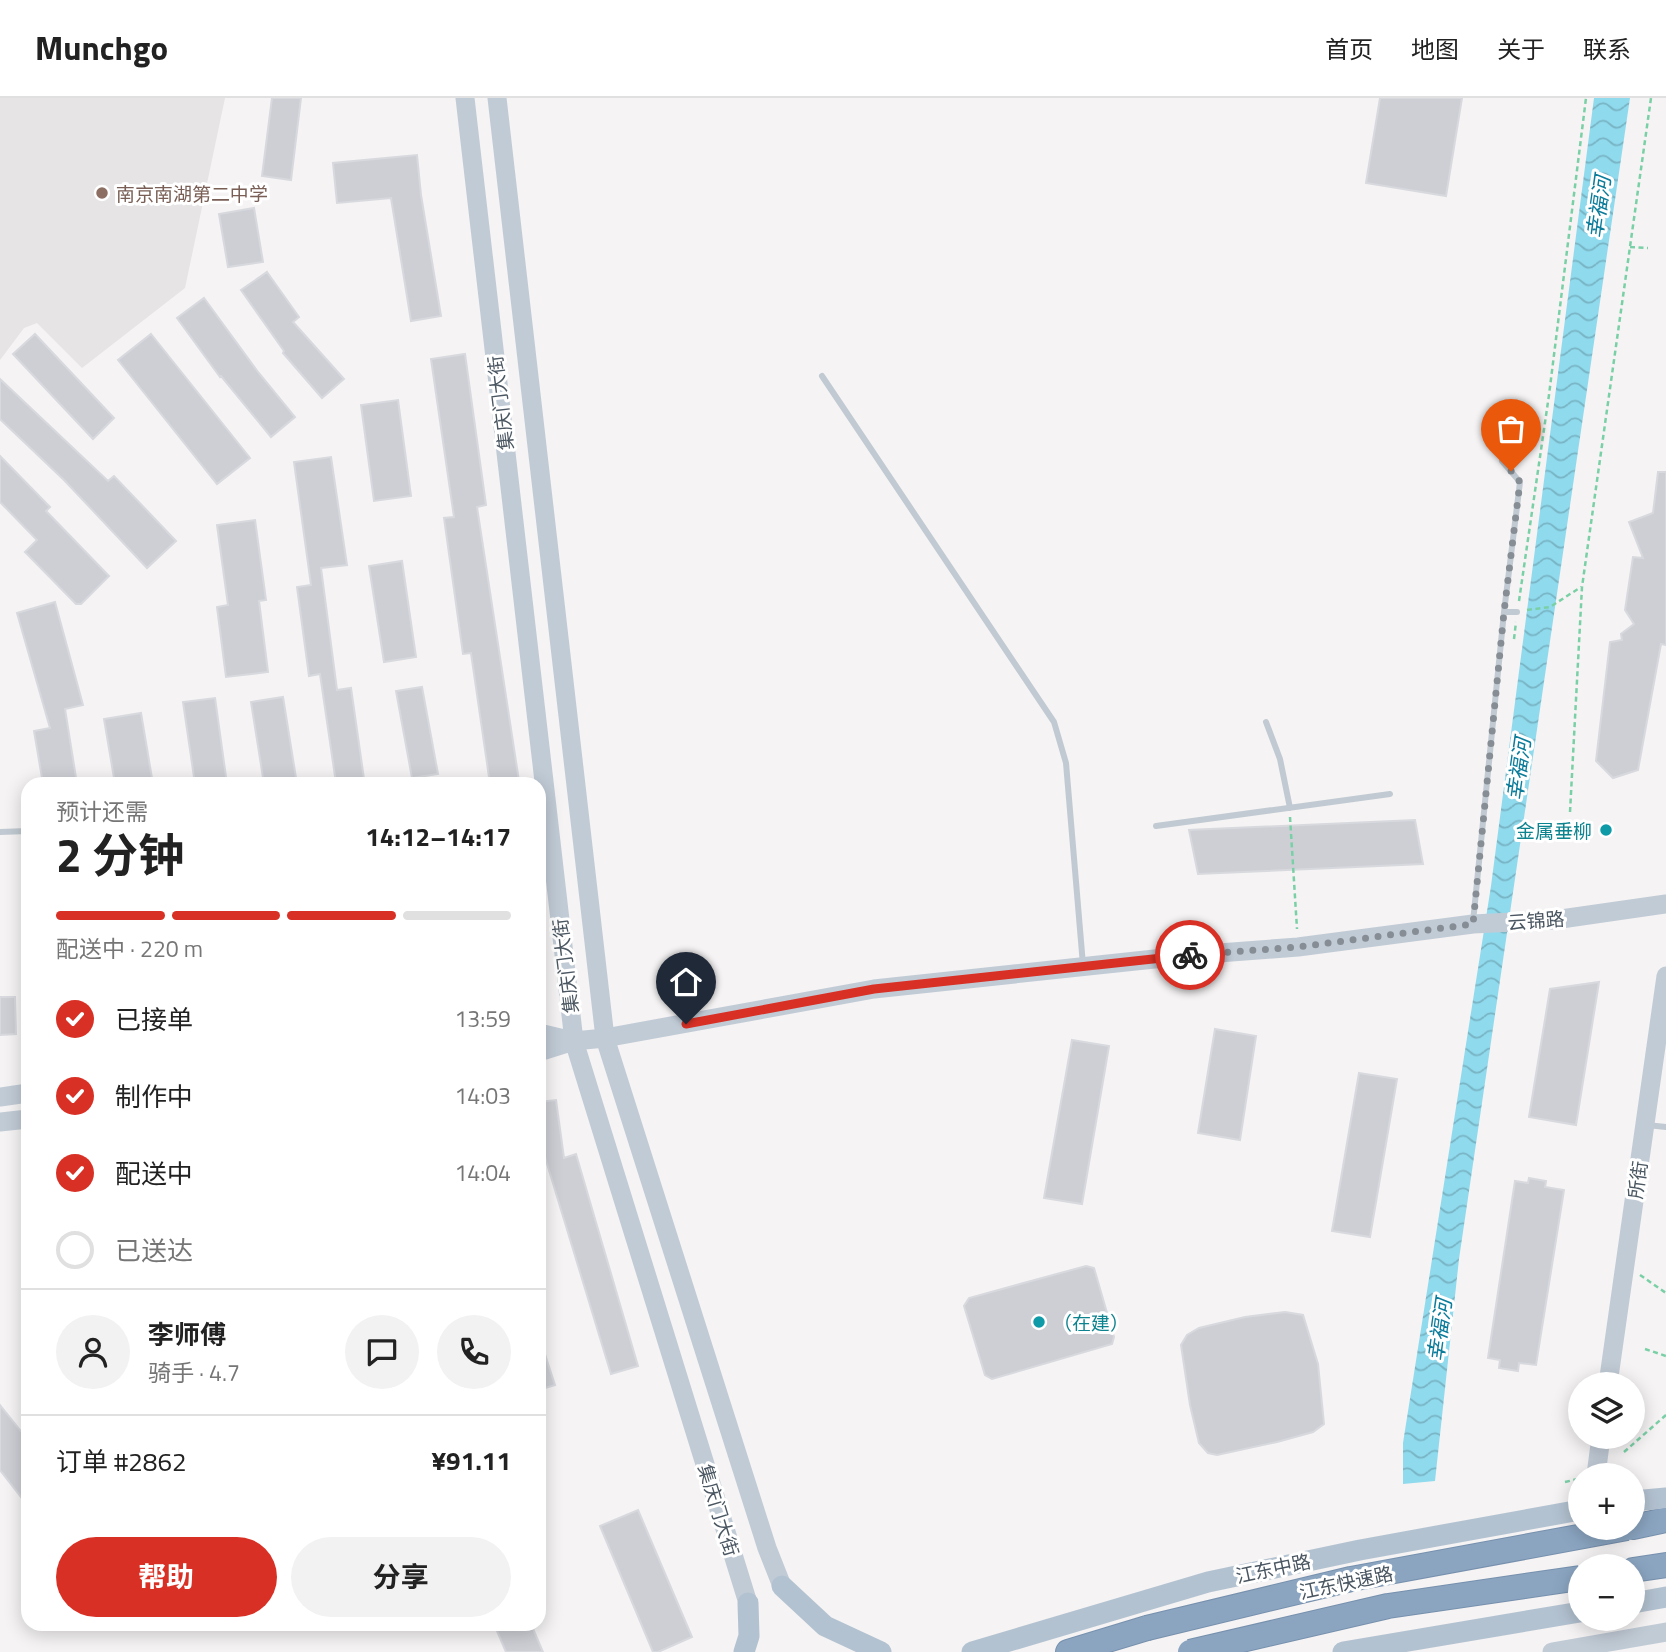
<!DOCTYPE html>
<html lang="zh">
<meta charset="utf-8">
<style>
:root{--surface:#fff;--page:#f2f2f2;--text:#222;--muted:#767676;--line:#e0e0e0;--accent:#d93025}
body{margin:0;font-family:"Titillium Web","Noto Sans SC",sans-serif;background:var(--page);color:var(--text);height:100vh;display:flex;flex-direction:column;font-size:26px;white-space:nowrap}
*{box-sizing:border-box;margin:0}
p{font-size:23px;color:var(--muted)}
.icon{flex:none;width:38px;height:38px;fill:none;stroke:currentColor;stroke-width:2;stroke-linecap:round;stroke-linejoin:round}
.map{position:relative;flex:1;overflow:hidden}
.panel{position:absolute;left:21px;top:679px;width:525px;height:854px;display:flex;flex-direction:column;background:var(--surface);border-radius:21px;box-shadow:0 4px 18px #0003}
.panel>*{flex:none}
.fabs{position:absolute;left:1568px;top:1274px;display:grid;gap:14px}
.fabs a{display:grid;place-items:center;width:77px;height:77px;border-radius:50%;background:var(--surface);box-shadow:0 4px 18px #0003;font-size:35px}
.pin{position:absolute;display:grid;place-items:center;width:60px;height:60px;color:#fff;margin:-72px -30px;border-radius:50% 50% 50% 0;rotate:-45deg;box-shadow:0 0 7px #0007}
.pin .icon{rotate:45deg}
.courier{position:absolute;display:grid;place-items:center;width:70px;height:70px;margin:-35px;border:5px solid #d93025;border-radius:50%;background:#fff;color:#222;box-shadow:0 2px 9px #0007}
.overview em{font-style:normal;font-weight:700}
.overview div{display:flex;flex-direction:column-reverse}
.overview{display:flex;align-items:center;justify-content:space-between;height:119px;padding:0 35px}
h1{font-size:46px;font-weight:700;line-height:52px}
.bar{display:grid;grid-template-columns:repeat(4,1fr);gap:10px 7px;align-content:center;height:84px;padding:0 35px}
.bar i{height:9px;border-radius:5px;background:var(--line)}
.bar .current{background:var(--accent)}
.bar p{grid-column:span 4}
.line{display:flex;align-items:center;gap:18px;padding:0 35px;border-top:2px solid var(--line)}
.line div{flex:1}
.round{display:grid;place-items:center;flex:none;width:74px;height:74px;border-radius:37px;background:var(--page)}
ol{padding:0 35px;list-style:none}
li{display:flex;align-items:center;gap:21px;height:77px}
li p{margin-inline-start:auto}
li .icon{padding:7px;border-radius:50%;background:var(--accent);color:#fff;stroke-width:4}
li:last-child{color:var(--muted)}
li i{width:38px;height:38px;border:4px solid var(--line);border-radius:50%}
.action{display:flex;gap:14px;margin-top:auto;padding:14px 35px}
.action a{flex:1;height:80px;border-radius:42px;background:var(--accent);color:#fff;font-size:28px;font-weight:700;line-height:80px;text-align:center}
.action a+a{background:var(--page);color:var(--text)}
header{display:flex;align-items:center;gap:42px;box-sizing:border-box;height:98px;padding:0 35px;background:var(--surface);border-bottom:2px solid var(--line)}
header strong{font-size:33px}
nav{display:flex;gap:38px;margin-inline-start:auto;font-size:24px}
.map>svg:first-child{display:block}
.education{fill:#e6e4e5}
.water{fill:url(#water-waves)}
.building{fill:#cdcfd5;stroke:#d7d9de;stroke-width:2}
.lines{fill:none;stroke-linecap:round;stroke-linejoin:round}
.highway-casing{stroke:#7690ad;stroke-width:26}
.path{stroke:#7ad0a6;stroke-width:2.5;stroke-dasharray:5 3.5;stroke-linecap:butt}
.lane{stroke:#c1cad2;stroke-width:6}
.secondary{stroke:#c1cbd6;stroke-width:19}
.primary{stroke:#b3c2d1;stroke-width:21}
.highway{stroke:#8ba5c1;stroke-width:24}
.highway-bridge-casing{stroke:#7690ad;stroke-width:26;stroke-linecap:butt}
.highway-bridge{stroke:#8ba5c1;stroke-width:24}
.done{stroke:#868d94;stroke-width:7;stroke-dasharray:0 12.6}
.route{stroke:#d93025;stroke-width:9}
.education-dot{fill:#8d6e63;stroke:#fff;stroke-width:2.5}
.culture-dot{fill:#0f9aa8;stroke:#fff;stroke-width:2.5}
.labels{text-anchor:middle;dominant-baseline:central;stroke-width:6;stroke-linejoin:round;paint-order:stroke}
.education-label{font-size:19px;fill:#785e54;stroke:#fff;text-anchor:start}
.street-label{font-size:19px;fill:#4a5661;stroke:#fff}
.culture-label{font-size:19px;fill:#0d838f;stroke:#fff;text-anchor:end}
.water-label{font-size:21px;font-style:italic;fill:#0c7c9b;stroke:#fff}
</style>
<header>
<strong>Munchgo</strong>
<nav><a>首页</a><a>地图</a><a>关于</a><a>联系</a></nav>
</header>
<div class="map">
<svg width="1666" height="1554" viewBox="0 0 1666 1554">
<defs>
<pattern id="water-waves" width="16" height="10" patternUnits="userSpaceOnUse" patternTransform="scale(1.75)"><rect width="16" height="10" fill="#90daee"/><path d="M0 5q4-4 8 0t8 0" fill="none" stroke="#78b4c4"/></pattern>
</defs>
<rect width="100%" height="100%" fill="#f5f3f3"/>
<!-- education -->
<path class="education" d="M0,0H225L185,190L82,270L37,225L24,230L0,262Z"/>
<!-- water -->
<path class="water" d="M1594,0H1630L1459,1161L1435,1383L1403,1386V1345L1491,788Z"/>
<!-- building -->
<path class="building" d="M272,0H301L291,82L262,78Z
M1380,0H1462L1446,98L1366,85Z
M417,57L421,97L441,218L411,223L391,100L337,105L333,65Z
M254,110L263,164L228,169L219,116Z
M267,174L299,219L293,224L344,281L322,300L283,255L284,253L241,192Z
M204,200L258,274L295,319L271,339L221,278L220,279L177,220Z
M35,236L114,320L93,341L13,256Z
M151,236L250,360L217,386L118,262Z
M465,256L486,407L477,409L519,683L499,686H490L471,555L463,556L444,420L454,419L431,261Z
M0,281L108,383L114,378L176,443L147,470L64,382L0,321Z
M398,302L411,398L374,403L361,307Z
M0,358L50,409L46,413L109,478L81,506H76L25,454L37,442L0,404Z
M331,359L347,467L321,470L337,592L351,590L364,681L336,685L320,576L309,578L297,489L311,487L294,364Z
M1658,374H1666V547L1661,546L1638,672L1613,680L1596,663L1610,544L1622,542L1621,536L1634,526L1625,512L1633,459L1643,460L1629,424L1653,415Z
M255,422L266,502L259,503L268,574L226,579L217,509L228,507L217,427Z
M402,463L416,559L384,564L369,468Z
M55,504L83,607L65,611L77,686H43L34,633L50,630L17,515Z
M422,589L438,676L412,680L396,593Z
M283,599L297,686H264L251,604Z
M215,600L227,686H195L183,604Z
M141,615L153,686H115L104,621Z
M1415,722L1423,766L1198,776L1189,732Z
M1599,884L1576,1027L1529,1019L1550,891Z
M0,899H15L16,936L0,937Z
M1215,931L1256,938L1240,1042L1198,1035Z
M1072,942L1109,948L1082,1106L1044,1100Z
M1359,975L1397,981L1370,1139L1332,1133Z
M556,1002L564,1060L576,1056L638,1268L611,1276L541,1046H539V1004Z
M1529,1080L1546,1083L1545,1089L1564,1092L1536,1267L1519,1265L1518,1273L1499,1270L1500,1262L1488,1260L1515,1083L1528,1085Z
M1086,1168L1094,1170L1114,1239L1112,1246L992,1281L985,1277L964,1208L969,1200Z
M1285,1214L1303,1217L1318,1266L1324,1326L1313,1334L1277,1344L1217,1357L1208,1355L1199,1345L1190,1307L1181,1247L1187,1237L1199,1230L1245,1219Z
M541,1244L555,1287L539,1292V1245Z
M0,1307L28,1342V1408L0,1372Z
M638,1412L692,1539L658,1554H653L600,1428Z
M494,1526H531L543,1554H506Z"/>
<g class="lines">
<defs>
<path id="highway" d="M1633,1429L1666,1422
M1633,1472L1666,1467
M1068,1554L1147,1530"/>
</defs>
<!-- highway casing -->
<use href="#highway" class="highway-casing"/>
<!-- path -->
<path class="path" d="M1630,149L1648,150
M1519,503L1549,297L1586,0
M1527,512L1550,509L1581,489
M1514,541L1516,524
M1570,714L1582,489L1651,0
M1290,719L1297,831
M1640,1177L1666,1195
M1645,1251L1666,1258
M1624,1354L1666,1317
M1565,1384L1578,1381"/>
<!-- lane -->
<path class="lane" d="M822,278L1054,624L1066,665L1083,867
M1504,514H1517
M1266,624L1280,661L1290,710
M1156,728L1390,696
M0,734L28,733
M1473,824L1504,514L1520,384L1502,363
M1647,1027L1666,1029"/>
<!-- secondary -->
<path class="secondary" d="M465,0L574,943L748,1505
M497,0L605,940L767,1450L782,1488
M539,935L573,943
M539,954L574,943L605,940L874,891L1192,857L1298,849L1473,826L1554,822L1666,806
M0,999L28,995
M0,1024L28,1021
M1608,1286L1666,878
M1596,1377L1601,1339
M1552,1554L1666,1534"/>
<!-- primary -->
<path class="primary" d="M1633,1403L1666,1400
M782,1488L825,1528L881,1554
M1633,1505L1666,1499
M744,1554L749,1538L748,1505
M972,1554L1208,1484L1360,1452L1580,1412
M1343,1554L1580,1514"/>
<!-- highway -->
<use href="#highway" class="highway"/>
<defs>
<path id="highway-bridge" d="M1147,1530L1351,1481L1627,1430
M1190,1554L1388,1508L1580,1480"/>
</defs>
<!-- highway-bridge casing -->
<use href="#highway-bridge" class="highway-bridge-casing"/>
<!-- highway-bridge -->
<use href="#highway-bridge" class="highway-bridge"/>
</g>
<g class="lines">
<!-- done -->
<path class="done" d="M1190,857L1298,849L1473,826L1504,514L1520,384L1511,373"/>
<!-- route -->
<path class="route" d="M686,926L874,891L1190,857"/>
</g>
<!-- markers -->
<circle class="education-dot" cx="102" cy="95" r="7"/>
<g class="culture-dot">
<circle cx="1606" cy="732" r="7"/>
<circle cx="1039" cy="1224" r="7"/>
</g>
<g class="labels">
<!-- education labels -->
<g class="education-label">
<text x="116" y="95">南京南湖第二中学</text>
</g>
<!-- street labels -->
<g class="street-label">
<text transform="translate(500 305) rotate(-97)">集庆门大街</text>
<text transform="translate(1536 822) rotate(-4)">云锦路</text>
<text transform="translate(565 868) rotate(-97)">集庆门大街</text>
<text transform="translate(1637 1082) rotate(-82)">所街</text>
<text transform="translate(719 1412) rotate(73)">集庆门大街</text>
<text transform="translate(1273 1470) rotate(-12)">江东中路</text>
<text transform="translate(1346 1484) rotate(-12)">江东快速路</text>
</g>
<!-- culture labels -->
<g class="culture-label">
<text x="1592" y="732">金属垂柳</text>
<text x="1053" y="1224" text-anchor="start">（在建）</text>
</g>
<!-- water labels -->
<g class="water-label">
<text transform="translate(1598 109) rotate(-82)">幸福河</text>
<text transform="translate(1518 671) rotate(-82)">幸福河</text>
<text transform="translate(1439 1232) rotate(-82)">幸福河</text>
</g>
</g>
</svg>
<div class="fabs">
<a><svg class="icon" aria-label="layers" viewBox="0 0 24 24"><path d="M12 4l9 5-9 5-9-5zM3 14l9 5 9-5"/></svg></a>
<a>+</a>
<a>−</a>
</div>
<div class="pin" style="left:1511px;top:373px;background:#ea580c"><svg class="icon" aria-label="bag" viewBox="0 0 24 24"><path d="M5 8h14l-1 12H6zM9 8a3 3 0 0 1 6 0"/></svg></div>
<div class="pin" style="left:686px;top:926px;background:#1f2937"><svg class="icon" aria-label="home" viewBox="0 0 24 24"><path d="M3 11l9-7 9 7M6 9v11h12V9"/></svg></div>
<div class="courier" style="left:1190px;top:857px"><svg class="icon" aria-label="bike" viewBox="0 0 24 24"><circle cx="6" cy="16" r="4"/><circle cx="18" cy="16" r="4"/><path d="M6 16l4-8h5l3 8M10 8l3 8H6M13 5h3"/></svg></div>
<section class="panel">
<div class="overview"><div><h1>2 分钟</h1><p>预计还需</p></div><em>14:12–14:17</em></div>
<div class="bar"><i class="current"></i><i class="current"></i><i class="current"></i><i></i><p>配送中 · 220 m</p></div>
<ol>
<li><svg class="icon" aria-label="check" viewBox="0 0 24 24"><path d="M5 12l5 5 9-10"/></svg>已接单<p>13:59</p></li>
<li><svg class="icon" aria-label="check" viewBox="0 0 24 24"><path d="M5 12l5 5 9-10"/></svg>制作中<p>14:03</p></li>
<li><svg class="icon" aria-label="check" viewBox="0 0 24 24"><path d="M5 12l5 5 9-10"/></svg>配送中<p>14:04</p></li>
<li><i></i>已送达</li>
</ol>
<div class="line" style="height:126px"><a class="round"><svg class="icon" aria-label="person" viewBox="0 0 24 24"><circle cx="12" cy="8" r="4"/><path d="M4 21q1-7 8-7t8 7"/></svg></a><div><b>李师傅</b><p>骑手 · 4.7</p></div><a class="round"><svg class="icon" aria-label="chat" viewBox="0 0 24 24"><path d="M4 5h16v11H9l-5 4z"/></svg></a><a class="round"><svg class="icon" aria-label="phone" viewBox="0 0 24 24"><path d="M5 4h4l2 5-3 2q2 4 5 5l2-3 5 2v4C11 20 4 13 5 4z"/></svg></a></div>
<div class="line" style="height:91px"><div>订单 #2862</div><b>¥91.11</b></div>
<div class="action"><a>帮助</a><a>分享</a></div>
</section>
</div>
